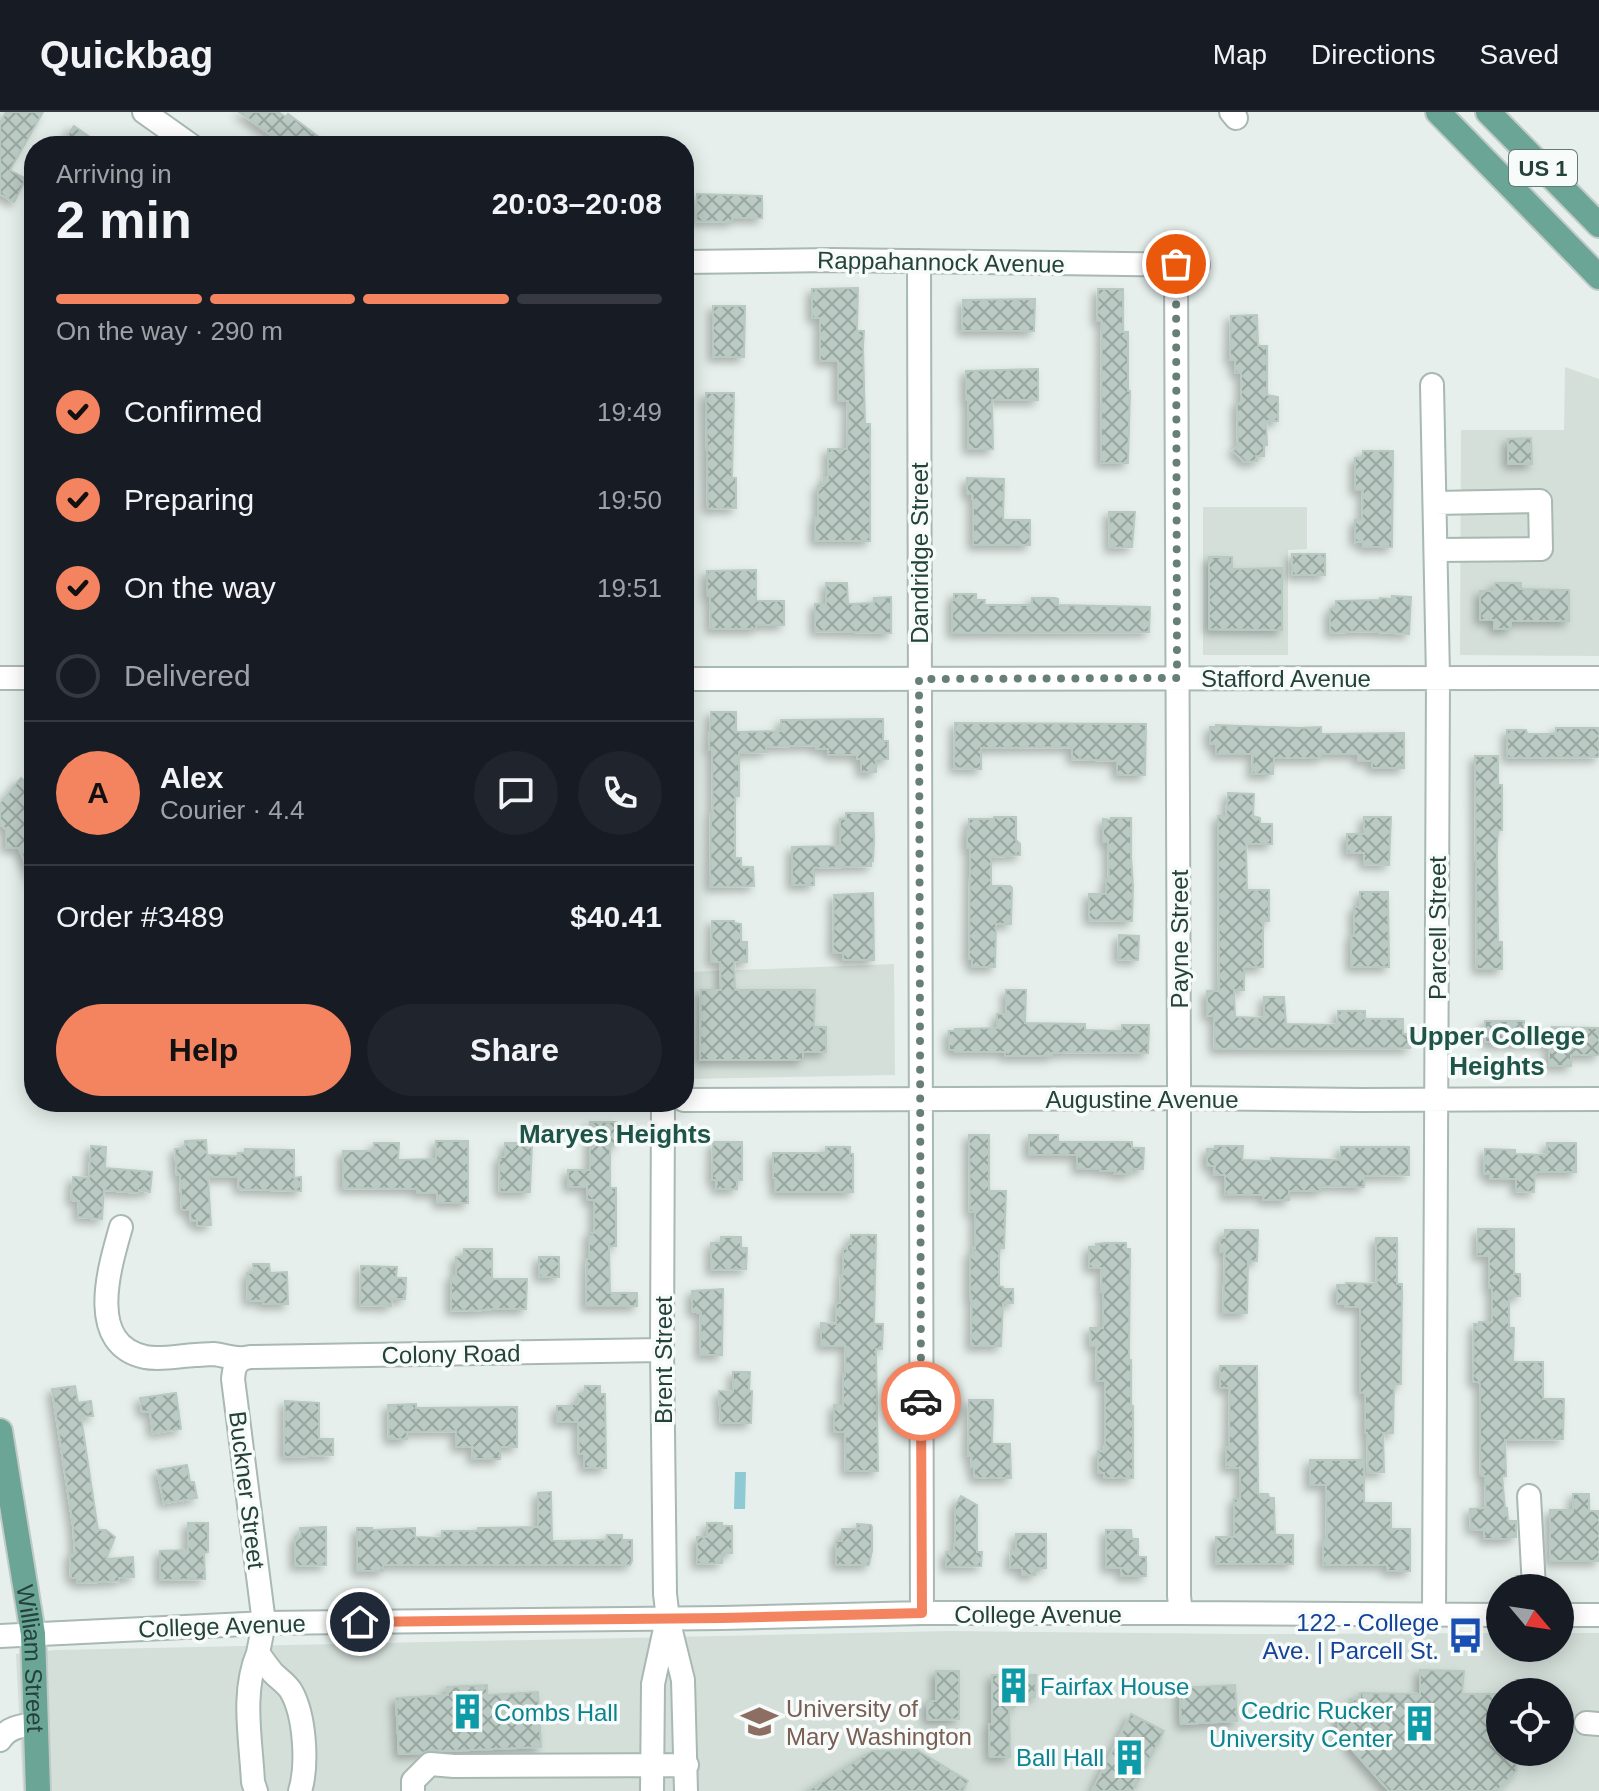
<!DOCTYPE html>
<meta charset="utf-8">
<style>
:root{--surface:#171b24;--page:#20242c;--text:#f1f3f6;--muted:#9ea1a6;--line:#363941;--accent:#f4845f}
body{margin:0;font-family:Arial,sans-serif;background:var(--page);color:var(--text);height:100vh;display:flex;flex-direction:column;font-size:30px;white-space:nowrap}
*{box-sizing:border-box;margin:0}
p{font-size:26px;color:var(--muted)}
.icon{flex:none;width:44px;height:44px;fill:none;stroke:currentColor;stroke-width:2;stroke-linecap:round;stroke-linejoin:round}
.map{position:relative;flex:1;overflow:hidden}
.details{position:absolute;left:24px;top:24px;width:670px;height:976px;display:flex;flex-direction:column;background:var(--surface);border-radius:32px;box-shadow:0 4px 20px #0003}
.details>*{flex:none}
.needle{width:52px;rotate:119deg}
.controls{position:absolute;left:1486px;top:1462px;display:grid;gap:16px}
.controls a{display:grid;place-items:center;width:88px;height:88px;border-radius:50%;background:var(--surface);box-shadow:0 4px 20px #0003;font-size:40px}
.pin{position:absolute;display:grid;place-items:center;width:68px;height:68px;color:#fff;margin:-34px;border:4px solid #fff;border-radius:50%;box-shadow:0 2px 8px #0007}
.courier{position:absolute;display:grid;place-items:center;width:80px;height:80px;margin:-40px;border:6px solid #f4845f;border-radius:50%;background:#fff;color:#222;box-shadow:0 2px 10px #0007}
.headline em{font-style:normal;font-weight:800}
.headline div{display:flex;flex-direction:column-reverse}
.headline{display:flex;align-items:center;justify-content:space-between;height:136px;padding:0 32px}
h1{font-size:52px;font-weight:800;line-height:60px}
.bar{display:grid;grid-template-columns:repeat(4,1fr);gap:12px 8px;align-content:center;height:96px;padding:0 32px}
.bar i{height:10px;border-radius:6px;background:var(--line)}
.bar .on{background:var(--accent)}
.bar p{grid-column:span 4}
.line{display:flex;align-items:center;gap:20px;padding:0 32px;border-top:2px solid var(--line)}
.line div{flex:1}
.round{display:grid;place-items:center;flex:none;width:84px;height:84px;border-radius:42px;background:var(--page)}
ol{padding:0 32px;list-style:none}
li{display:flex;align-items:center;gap:24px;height:88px}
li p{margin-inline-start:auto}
li .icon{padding:8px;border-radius:50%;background:var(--accent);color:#111;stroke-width:4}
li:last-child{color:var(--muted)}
li i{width:44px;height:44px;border:4px solid var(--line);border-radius:50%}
.button{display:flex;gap:16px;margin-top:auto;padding:16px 32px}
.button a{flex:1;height:92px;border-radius:48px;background:var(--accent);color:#111;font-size:32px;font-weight:800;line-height:92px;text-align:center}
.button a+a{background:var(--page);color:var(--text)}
header{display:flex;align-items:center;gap:48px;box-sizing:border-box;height:112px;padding:0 40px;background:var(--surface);border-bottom:2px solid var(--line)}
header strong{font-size:38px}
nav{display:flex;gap:44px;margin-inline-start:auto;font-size:28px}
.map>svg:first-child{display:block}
.built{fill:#d4dfda;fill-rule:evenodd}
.water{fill:#8ec9d4}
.building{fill:url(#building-cross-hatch);stroke:#b8c9c2;stroke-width:2;filter:url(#shadow)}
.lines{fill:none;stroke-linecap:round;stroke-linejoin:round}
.minor-casing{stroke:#a8b8b2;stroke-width:26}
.major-casing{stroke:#c2cac8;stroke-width:28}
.minor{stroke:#fff;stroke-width:22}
.major{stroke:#6aa596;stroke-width:24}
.done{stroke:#687f78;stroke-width:8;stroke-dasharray:0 14.4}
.route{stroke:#f4845f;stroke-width:10}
.labels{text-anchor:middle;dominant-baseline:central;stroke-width:7;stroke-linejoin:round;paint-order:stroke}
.shield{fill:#f7fbf9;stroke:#637a73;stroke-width:2}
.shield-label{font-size:22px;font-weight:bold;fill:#24423a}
.street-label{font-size:24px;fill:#24423a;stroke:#f7fbf9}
.transit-label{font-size:24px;fill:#164399;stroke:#f7fbf9;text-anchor:end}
.culture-label{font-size:24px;fill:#0d838f;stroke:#f7fbf9;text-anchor:start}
.education-label{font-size:24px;fill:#785e54;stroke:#f7fbf9;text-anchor:start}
.neighbourhood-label{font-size:26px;font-weight:bold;fill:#1f5548;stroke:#f7fbf9}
</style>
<header>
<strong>Quickbag</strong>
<nav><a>Map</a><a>Directions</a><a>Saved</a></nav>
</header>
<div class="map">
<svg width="1599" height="1679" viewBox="0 0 1599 1679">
<defs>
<pattern id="building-cross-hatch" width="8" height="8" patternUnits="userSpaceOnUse" patternTransform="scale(2)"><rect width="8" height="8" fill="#bbcac4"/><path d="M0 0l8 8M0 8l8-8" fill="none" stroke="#98a6a0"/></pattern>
<filter id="shadow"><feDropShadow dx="-4.5" dy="4.5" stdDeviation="4" flood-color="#0004"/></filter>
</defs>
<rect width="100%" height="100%" fill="#e6efeb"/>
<!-- built -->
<path class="built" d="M1565,255L1599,267V544L1460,543L1461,318H1564Z
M1203,395H1307V437L1288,438V543H1203Z
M894,852L895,963L684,967L688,860Z
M949,1519L1244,1522L1500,1521V1536H1560V1521H1599V1679H23L16,1542L56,1538ZM1500,1580H1560V1640H1500Z"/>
<!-- water -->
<path class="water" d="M735,1360H746L745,1397H734Z"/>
<!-- building -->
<path class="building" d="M6,0H43L10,58L26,67L14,90L0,82V11Z
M239,0H278L286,5L288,2L331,34H286Z
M74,14L103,34H60Z
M697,82L762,84V106H732V110L696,109Z
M858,176L857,219H864L863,234L865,312H870V429H815V405H818V374H823L824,365H828V337H847L848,289H838V249H820V206H812V177Z
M1098,177H1123V220H1128V279H1130L1128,351H1101L1102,209H1097Z
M1035,187L1034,219H962L963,188Z
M713,194H745L744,245H713Z
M1257,203L1258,234H1267V283L1278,285V309H1266L1267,333H1264V344H1256L1257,349L1245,350L1233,339L1238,333L1237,291H1241V261H1235V248H1230L1231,204Z
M1038,257V288H992L993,337H968V288H966V259Z
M706,281H734L732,366H736V396L708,397Z
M1531,326L1532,352H1508V327Z
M1363,339H1393L1392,435H1363V429L1355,430V408H1362L1363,378H1355V346H1363Z
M967,366L1004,367L1003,408H1030V433H973V388L972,382H967Z
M1109,400H1135L1132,435L1110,436Z
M1292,442H1325V463H1292Z
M1209,445H1232V457L1282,456V518L1209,517Z
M756,458V489H784V513H756V517H711L710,484H707V459Z
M826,471H847L848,492L874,491V486L891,485V521L815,519V492H826Z
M1495,471H1521V477L1569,478V509H1511V517H1494V508H1480V479H1494Z
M954,482H976V488H985L984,493H1032V486H1055L1058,487V493L1150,495L1149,520L952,521V488H954Z
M1392,484L1411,485L1409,522L1363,519L1330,521V497H1336V489L1380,488V486L1392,487Z
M711,600H736V620L781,619V608L883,607V629H888V647H876V660H861V647H857V643H828V637H816V633L766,635V640L739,641V684H735V746H741V755H753L754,774L710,775L711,700H713L712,638H709Z
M955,611L1146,612L1145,663H1117V649L1072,647V635L981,636V657L954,656Z
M1216,613L1300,616L1321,615V622L1404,621V656H1372V649H1358V642H1321V646H1274L1273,662H1252L1253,642H1216V632H1210V615H1217Z
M1556,616H1599V645L1507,646V618H1526L1527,622H1556Z
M1475,644H1498V673H1502V718H1498L1497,737L1498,830H1502V857H1477Z
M21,666L34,677V770L19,736H6V717L0,712V691Z
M1228,681L1254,682L1253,704L1260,706V712H1272V732H1246L1247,778H1269V809H1263V855H1244V878H1234L1235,905L1264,906V885H1284L1286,912L1337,913L1338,899H1365V907H1403V922H1410V936L1215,937L1214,903L1207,904V879H1219L1218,704H1226Z
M846,701H873L874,727L873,749H871V754L814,756V773H792V735L840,734V707H846Z
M994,705H1016V728L1020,732V743L991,745V774H1010L1012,776L1011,812H996L995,855H972V847H969L970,765V736H967V718H969V707H994Z
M1364,705H1391L1389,753L1364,752V741H1347V722H1364Z
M1111,706H1131V745L1133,774L1132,809L1089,808V782H1106V767H1109L1108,730H1103V707L1111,708Z
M1360,780H1388L1389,855H1351V824H1354V795H1360Z
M873,781L874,848H843V841H833L834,783Z
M712,809H734V811L741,812V830H747V850H734L735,878H815L814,915H826V940H803V948H700L701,878H721L720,850H711Z
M1119,823L1139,824L1138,848L1118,847Z
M1006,878H1026L1025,911L1085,912V918L1122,919V913H1149L1148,941L1063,940V941H1052V944H1005V940H955V938H949V919H955V917L997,916V902H1006Z
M1485,909H1524V920L1552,919V915L1599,916V943H1571V954H1549V932H1492V930H1485Z
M590,1010H617V1033H610V1076H616V1134H609L610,1181H637V1194H586L587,1147H589V1121H594V1088H587V1075H568V1058H590Z
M969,1023H989V1079H1006L1004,1136H999V1174L1003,1175V1177H1013V1191H1003L1001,1234H971L972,1188H970V1142H973V1136L975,1137V1100H970Z
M1029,1023H1058V1030H1132V1036H1144L1143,1057H1132L1130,1062H1115L1116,1059H1100V1057H1077V1043H1029Z
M206,1028L207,1043L238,1044V1041H245V1037L294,1038V1066L301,1065V1079L239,1077L238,1065H208L211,1113L197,1114V1108L191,1109L190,1098H182L180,1063H177L175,1037H185V1029Z
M436,1029H468V1091H438L437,1081H417V1077L343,1076V1039H374V1031H399L398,1048L436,1047Z
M713,1030H742V1068H737V1077H716L717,1068H712Z
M505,1031H532L530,1080H500L499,1045H505Z
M1547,1031H1576V1060H1536L1535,1061L1534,1080L1516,1079V1067H1490V1062H1484L1485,1037L1515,1038V1042L1547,1043Z
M91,1034L106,1035L105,1056L152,1060L150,1080L139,1078V1081L104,1078L102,1107L78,1105L79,1089L71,1088L73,1065L89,1066Z
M1215,1034H1243L1242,1048L1271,1049V1046L1340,1048L1341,1035H1409V1063L1364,1064V1075L1321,1074V1079H1289V1088H1263V1083H1225V1063H1214L1215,1054H1207V1037H1215Z
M826,1035H850V1042H853V1080H775V1066H773V1041H826Z
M1478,1117H1514V1162H1520V1184H1509V1216H1514L1513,1250H1543V1287H1564L1563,1327L1505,1328L1506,1364H1502L1505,1396H1507L1508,1409H1516V1425H1509V1427H1484V1417L1471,1418L1470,1397L1486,1396L1485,1364H1481L1480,1333V1272L1479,1270H1473L1474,1212H1479V1210H1492V1176H1489V1144H1477Z
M1225,1118H1258L1257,1149H1248L1247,1201H1223L1225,1140H1220V1126H1225Z
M851,1123H876L874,1212H883L882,1237H876L878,1359H846L845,1320H834V1293H843V1262H845L846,1234H821V1211L836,1212V1191H840L841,1163H843V1137H847V1132H851Z
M721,1125H741V1136H747L746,1157L711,1158V1131H721Z
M1376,1126H1397V1172H1402L1401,1272H1394L1393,1321H1383L1384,1360L1368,1361L1367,1321H1365V1281H1360V1195H1345V1192H1337V1173H1346V1171L1377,1172Z
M1105,1131H1126V1137H1130L1129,1248H1131V1294H1133V1366H1104V1361H1098V1339L1104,1340L1105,1333V1269H1096L1097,1234H1091L1090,1216H1103V1180H1101L1102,1156H1089V1135H1096V1132Z
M464,1137H492V1167H527L526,1197H492L472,1199L451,1198V1164H456V1145H464Z
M539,1145H559V1165H539Z
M253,1152H269L270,1161L287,1160L288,1192H263V1188L248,1189L247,1161H254Z
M361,1154L397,1155L396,1166H406L405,1187H392L391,1194L360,1193Z
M723,1177L722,1243H700L701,1201L692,1199V1179Z
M1220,1254H1257L1258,1382H1268L1269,1386H1274L1275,1423H1293V1452H1216V1425H1234V1387H1240V1356H1226V1335H1229L1230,1276H1220Z
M733,1260H750L749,1279H752L751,1311H721L719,1279L733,1280Z
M75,1274L78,1291L91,1289L93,1304L81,1305L98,1418H106L115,1425L106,1447L133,1445L134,1465L119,1466V1469L77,1471V1466H71L70,1442H75L73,1413L52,1277Z
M585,1274H600V1282H605L606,1356H584V1342H579L578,1310H557V1294H572V1292H578V1282H585Z
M176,1281L181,1317L153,1321L150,1299L142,1300L140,1286Z
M969,1288H993L992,1332H1010L1011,1366H974V1355H971L972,1344H968Z
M285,1289L319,1291V1327H333V1343L284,1345Z
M416,1292V1296L517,1295V1335H500V1347H472L473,1335H456V1319L407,1320V1327H389L388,1293Z
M1310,1348H1364V1391H1391V1417H1410V1459H1387V1453H1323V1428H1327L1326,1373H1310Z
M187,1353L190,1370H194L197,1386L164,1391L157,1358Z
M551,1380L552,1429L607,1428V1423H622V1428H632V1449L630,1453H383V1459H357V1416H372V1418L415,1416V1425L442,1426V1419H478V1416L538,1415V1381Z
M1573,1382H1589V1399H1599V1449H1550V1398H1573Z
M961,1384L977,1393V1440H982L981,1454L946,1455V1440H954V1432H955V1394Z
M188,1411H208V1440L204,1441L205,1467L160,1468V1439L188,1438Z
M707,1411H722V1414H732V1441H722V1451L697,1452V1425H707Z
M857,1412L871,1413L872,1415V1439L869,1453H836V1429H842V1417H857Z
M326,1415V1453L295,1454V1425H301L300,1416Z
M1106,1418H1131L1132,1427H1138V1445H1146V1464H1121V1456H1106Z
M1016,1422H1046V1456H1035V1463H1022V1456H1010L1011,1439H1016Z
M1420,1558L1464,1559L1462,1582H1500V1640H1517L1516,1659L1497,1679H1389L1349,1634V1625L1338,1624V1601H1350V1587L1360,1588V1581L1420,1582Z
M936,1559H959V1607L928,1608L927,1589H936Z
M992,1563H1036L1035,1585H1015V1595H1009L1010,1645H990L989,1612H992Z
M487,1573V1583L538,1580L541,1635L448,1639L431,1638L422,1641L399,1642L396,1586L448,1583L447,1575Z
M1235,1573L1237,1609L1181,1612L1180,1576Z
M1131,1602L1164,1619L1133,1679H1092Z
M917,1638L968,1669L963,1679H807L872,1639Z"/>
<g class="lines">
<defs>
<path id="minor" d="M144,0L192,34
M1231,0L1236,6
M919,149L922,1501
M684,150L832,148L1198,153
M1176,152L1179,967V1484L1181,1501
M1432,273L1438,565L1434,1503
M1435,391L1540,389L1541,437L1436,438
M0,566H34
M684,567L1599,566
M684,988L1179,986L1362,988L1599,987
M663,990L662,1238L665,1482L668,1507L683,1568L686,1679
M121,1115C110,1154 85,1232 145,1245C160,1248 179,1244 195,1243C201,1243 207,1242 213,1242C226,1243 237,1249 250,1245L662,1238
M241,1248C234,1253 234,1259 233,1267L264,1511L258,1541
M1529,1384L1534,1476
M1560,1503H1599
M0,1524L264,1511L722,1506L922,1501H1181L1500,1503
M1586,1611L1599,1612
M0,1628C8,1615 21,1614 35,1612
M256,1679L253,1670C251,1628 241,1581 258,1541C263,1548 268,1555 273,1561C279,1567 287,1572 291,1579C305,1603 308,1653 300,1679
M413,1679V1669L430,1652L454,1654L687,1653
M652,1679L653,1572L666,1512"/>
<g id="major">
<path d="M1438,0L1599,165"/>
<path d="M1488,0L1599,113"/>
<path id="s1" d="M0,1319L33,1522L38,1679"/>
</g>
</defs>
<!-- minor casing -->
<use href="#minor" class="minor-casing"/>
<!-- major casing -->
<use href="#major" class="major-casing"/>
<!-- minor -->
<use href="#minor" class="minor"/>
<!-- major -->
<use href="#major" class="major"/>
</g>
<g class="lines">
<!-- done -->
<path class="done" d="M921,1289L919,567L1177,566L1176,152"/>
<!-- route -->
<path class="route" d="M360,1510L722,1506L922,1501L921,1289"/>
</g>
<!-- icons -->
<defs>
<symbol id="bus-bare" viewBox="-9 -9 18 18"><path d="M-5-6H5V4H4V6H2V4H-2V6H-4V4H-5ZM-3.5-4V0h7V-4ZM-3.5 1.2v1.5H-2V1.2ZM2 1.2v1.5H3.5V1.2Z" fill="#1a4fb4" stroke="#f7fbf9" stroke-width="2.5" paint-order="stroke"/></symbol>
<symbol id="building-bare" viewBox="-9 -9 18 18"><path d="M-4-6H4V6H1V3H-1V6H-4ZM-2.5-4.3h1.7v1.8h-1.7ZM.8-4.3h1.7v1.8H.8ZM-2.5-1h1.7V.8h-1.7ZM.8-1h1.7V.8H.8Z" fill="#0f9aa8" stroke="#f7fbf9" stroke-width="2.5" paint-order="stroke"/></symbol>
<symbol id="university-bare" viewBox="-9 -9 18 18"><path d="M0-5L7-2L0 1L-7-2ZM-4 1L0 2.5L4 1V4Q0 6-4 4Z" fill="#8d6e63" stroke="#f7fbf9" stroke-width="2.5" paint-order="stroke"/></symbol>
</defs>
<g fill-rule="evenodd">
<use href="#bus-bare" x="1440" y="1498" width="51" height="51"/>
<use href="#building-bare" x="988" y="1548" width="51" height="51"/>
<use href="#building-bare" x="442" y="1574" width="51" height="51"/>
<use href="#university-bare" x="734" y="1584" width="51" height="51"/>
<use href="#building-bare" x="1394" y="1586" width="51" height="51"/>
<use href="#building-bare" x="1104" y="1620" width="51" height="51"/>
</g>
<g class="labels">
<!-- shield labels -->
<rect class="shield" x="1509" y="38" width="68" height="36" rx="6"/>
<g class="shield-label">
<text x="1543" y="56">US 1</text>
</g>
<!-- street labels -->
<g class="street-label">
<text transform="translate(941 150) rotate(1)">Rappahannock Avenue</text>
<text transform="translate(919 441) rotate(-90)">Dandridge Street</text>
<text x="1286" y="566">Stafford Avenue</text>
<text transform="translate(1437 816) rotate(-90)">Parcell Street</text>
<text transform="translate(1179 827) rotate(-90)">Payne Street</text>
<text x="1142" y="987">Augustine Avenue</text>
<text transform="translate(451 1242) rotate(-1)">Colony Road</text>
<text transform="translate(663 1248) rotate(-90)">Brent Street</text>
<text transform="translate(247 1378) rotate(83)">Buckner Street</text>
<text x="1038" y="1502">College Avenue</text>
<text transform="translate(222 1514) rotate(-2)">College Avenue</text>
<text stroke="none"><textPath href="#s1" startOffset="230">William Street</textPath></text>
</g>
<!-- transit labels -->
<g class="transit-label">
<text x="1439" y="1510">122 - College<tspan x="1439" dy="28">Ave. | Parcell St.</tspan></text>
</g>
<!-- culture labels -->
<g class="culture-label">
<text x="1040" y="1574">Fairfax House</text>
<text x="1393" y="1598" text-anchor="end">Cedric Rucker<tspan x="1393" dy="28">University Center</tspan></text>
<text x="494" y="1600">Combs Hall</text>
<text x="1104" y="1645" text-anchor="end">Ball Hall</text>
</g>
<!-- education labels -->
<g class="education-label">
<text x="786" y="1596">University of<tspan x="786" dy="28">Mary Washington</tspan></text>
</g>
<!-- neighbourhood labels -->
<g class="neighbourhood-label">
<text x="1497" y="924">Upper College<tspan x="1497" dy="30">Heights</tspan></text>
<text x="615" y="1022">Maryes Heights</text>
</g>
</g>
</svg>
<div class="controls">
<a><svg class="needle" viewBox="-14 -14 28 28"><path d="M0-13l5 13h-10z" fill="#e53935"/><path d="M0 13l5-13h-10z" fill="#9ea1a6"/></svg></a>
<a><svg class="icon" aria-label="locate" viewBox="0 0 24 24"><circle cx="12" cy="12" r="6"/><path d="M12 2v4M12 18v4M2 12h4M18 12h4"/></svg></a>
</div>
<div class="pin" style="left:1176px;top:152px;background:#ea580c"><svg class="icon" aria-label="bag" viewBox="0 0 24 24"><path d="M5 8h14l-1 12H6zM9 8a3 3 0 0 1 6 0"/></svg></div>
<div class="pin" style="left:360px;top:1510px;background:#1f2937"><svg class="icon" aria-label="home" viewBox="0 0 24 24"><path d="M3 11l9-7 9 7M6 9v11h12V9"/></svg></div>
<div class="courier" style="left:921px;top:1289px"><svg class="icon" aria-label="car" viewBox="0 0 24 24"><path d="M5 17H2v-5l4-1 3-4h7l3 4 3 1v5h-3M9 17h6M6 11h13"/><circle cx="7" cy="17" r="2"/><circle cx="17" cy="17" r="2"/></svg></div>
<section class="details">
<div class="headline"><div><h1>2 min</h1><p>Arriving in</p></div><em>20:03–20:08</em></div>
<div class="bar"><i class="on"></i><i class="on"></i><i class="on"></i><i></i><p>On the way · 290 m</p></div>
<ol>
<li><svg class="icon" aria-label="check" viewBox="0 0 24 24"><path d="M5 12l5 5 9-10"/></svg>Confirmed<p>19:49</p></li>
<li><svg class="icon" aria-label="check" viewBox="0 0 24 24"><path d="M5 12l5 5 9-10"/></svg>Preparing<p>19:50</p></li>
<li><svg class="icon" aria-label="check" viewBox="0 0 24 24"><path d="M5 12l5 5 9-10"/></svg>On the way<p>19:51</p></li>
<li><i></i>Delivered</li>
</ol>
<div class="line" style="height:144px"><b class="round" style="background:var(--accent);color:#111">A</b><div><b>Alex</b><p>Courier · 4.4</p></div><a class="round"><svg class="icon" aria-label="chat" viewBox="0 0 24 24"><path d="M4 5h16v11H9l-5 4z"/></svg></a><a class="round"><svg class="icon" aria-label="phone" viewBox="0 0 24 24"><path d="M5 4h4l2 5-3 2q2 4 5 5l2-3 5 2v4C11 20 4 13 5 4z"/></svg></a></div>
<div class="line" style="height:104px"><div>Order #3489</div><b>$40.41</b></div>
<div class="button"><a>Help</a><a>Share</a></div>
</section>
</div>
